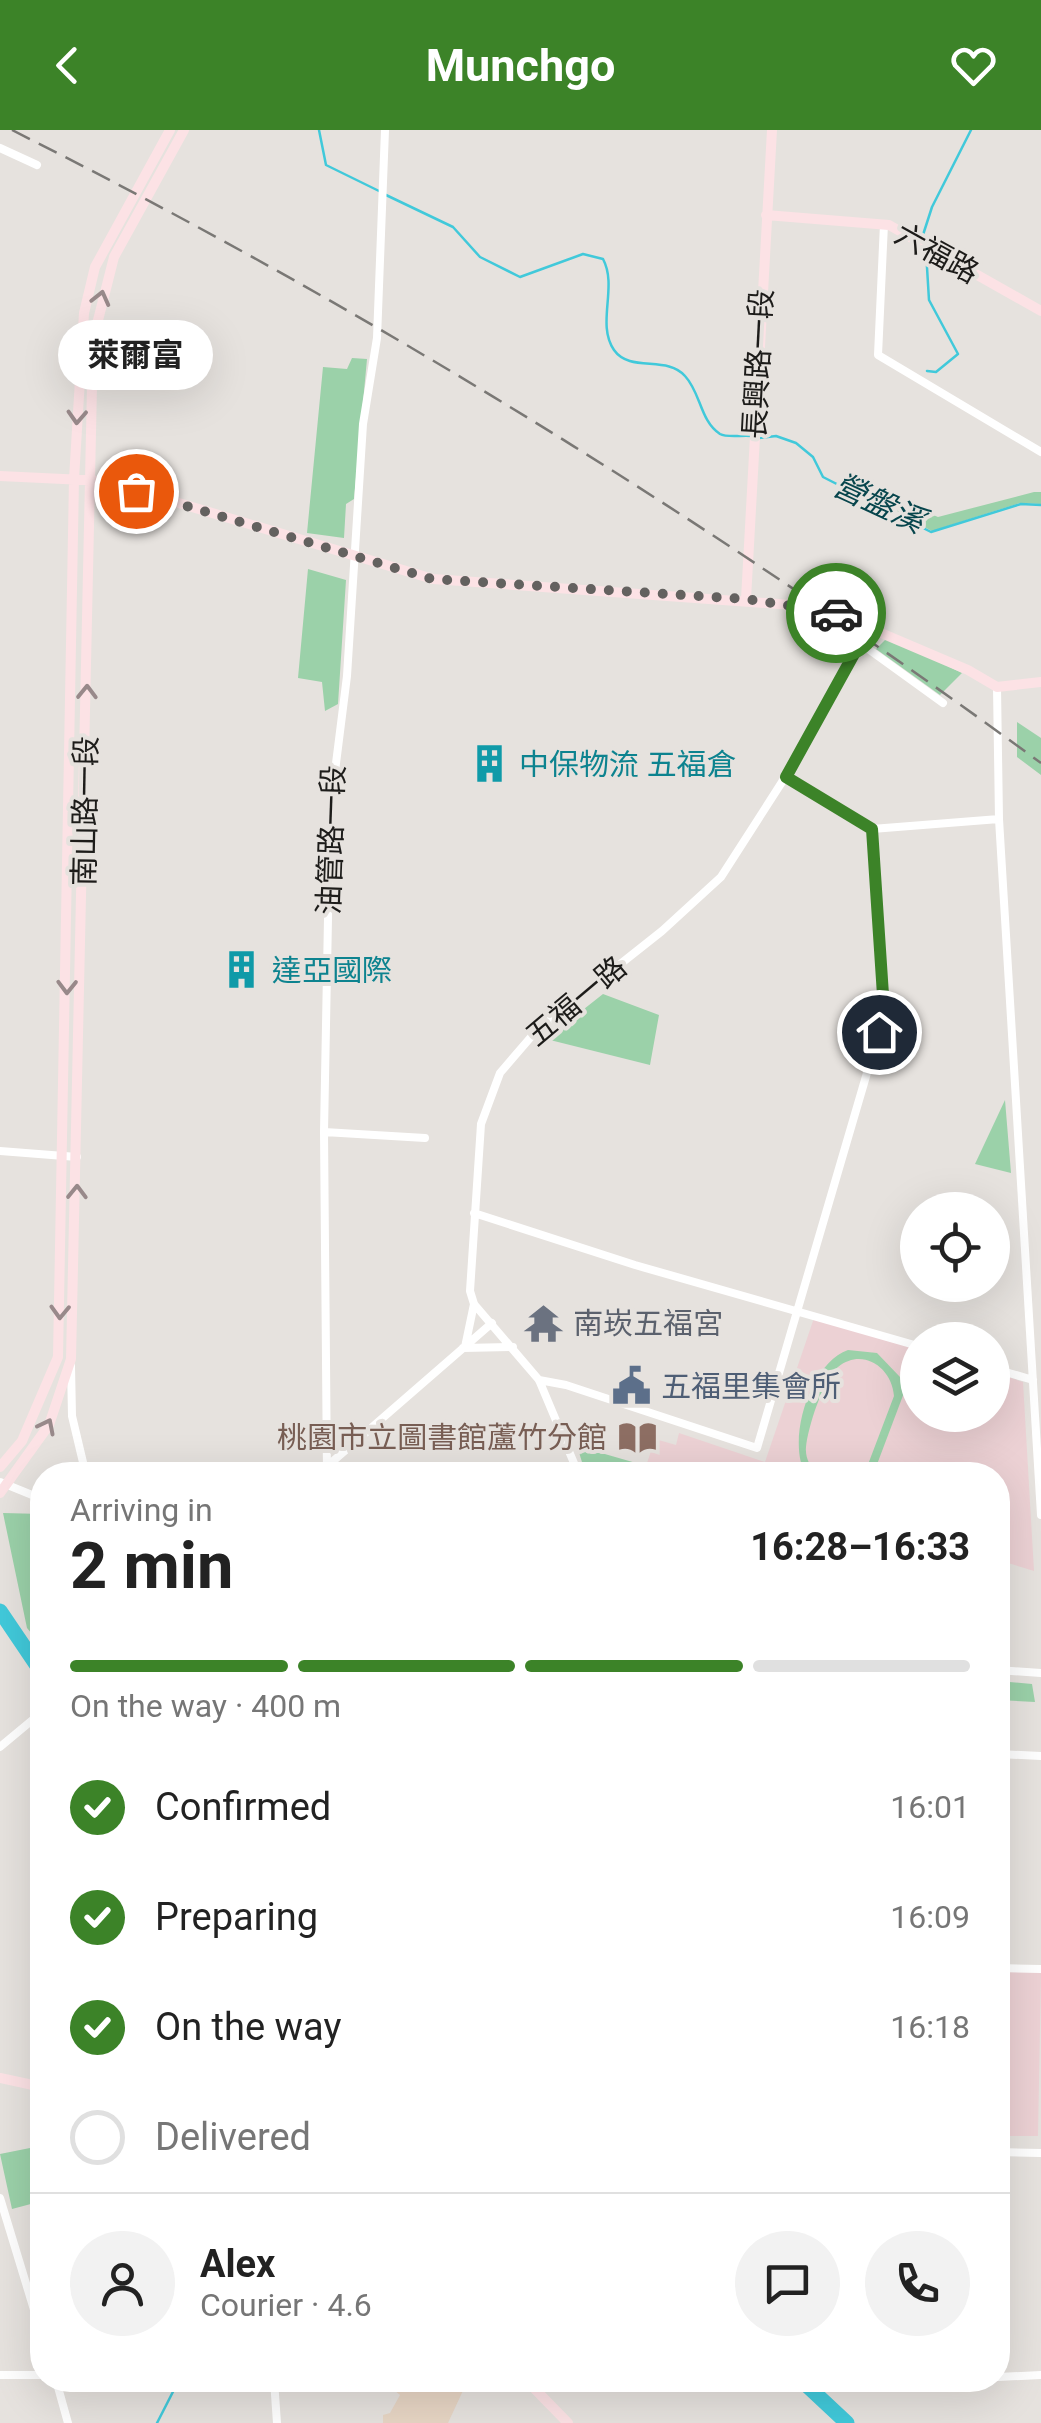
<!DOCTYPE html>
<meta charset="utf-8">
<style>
:root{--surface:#fff;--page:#f2f2f2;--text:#222;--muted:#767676;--line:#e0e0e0;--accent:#3c8328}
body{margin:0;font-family:Roboto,"Noto Sans TC",sans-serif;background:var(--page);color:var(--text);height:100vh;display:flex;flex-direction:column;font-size:38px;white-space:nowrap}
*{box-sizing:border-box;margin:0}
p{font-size:32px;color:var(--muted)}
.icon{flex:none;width:55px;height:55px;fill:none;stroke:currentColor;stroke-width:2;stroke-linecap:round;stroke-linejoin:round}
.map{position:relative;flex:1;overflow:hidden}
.drawer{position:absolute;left:30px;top:1332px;width:980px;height:930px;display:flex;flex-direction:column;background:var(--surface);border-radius:40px;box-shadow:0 10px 40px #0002}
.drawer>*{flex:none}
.buttons{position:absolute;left:900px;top:1062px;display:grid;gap:20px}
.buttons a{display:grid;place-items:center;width:110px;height:110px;border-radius:50%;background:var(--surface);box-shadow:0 10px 40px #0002;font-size:50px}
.pin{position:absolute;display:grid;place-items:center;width:85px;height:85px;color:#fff;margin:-42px;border:5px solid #fff;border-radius:50%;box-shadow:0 2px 10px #0007}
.courier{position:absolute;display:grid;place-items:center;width:100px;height:100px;margin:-50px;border:8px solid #3c8328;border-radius:50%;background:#fff;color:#222;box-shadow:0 2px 12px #0007}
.bubble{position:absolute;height:70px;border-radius:35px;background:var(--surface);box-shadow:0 10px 40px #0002;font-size:32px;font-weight:700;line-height:70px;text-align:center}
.overview em{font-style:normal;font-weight:700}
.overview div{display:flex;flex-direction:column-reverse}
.overview{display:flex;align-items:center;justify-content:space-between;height:170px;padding:0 40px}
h1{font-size:65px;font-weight:700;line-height:75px}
.bar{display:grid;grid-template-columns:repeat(4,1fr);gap:15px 10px;align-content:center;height:120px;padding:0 40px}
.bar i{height:12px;border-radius:8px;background:var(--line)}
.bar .current{background:var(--accent)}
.bar p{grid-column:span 4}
.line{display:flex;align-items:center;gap:25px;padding:0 40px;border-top:2px solid var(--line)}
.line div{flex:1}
.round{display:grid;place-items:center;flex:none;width:105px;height:105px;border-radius:52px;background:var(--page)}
ol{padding:0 40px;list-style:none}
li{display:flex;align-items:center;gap:30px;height:110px}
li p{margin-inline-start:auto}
li .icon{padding:10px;border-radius:50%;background:var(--accent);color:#fff;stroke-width:4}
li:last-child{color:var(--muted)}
li i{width:55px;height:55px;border:5px solid var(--line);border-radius:50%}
header{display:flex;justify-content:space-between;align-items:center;height:130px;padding:0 40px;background:var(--accent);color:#fff;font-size:45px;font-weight:700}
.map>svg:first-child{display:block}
.commercial{fill:#e7d5c4}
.education{fill:#ecd1d4}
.green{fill:#9bd1a9}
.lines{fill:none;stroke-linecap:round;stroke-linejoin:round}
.stream{stroke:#41c9da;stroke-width:2.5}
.river{stroke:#41c9da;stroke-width:15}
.street{stroke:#fff;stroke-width:8}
.secondary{stroke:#fce2e5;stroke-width:10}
.rail{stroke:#7a7875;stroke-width:2.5;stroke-dasharray:20 10;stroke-linecap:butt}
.oneway{stroke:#98898a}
.done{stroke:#63615f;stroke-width:10;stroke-dasharray:0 18}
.route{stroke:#3c8328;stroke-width:12}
.labels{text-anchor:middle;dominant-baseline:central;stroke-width:8;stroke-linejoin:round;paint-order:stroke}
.street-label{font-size:30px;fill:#1d1c1a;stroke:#e6e2de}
.culture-label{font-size:30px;fill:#0d838f;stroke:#e6e2de;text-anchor:start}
.worship-label{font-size:30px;fill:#5b616d;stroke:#e6e2de;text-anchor:start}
.service-label{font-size:30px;fill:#4e5e75;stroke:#e6e2de;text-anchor:start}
.education-label{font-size:30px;fill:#785e54;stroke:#e6e2de;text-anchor:end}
.water-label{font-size:32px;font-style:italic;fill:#07454c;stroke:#e6e2de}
</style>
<header><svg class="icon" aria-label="back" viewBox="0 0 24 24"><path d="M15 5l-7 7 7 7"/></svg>Munchgo<svg class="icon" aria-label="heart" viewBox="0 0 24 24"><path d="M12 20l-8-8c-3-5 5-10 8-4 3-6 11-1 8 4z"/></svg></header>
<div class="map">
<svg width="1041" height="2293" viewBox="0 0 1041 2293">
<rect width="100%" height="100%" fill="#e6e2de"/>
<!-- commercial -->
<path class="commercial" d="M467,2252L448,2293H383V2285L390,2283L400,2265L386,2253Z"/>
<!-- education -->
<path class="education" d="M814,1188L917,1217L918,1285H992L993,1242L1023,1252L1034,1441L998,1430V1345H643L655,1309L676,1315L679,1303L765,1332Z
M998,1842H1041L1038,2006H998Z"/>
<!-- green -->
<path class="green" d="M352,228L367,229L354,369L346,374L344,408L307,403L323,237L347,239Z
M1034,362H1041V374L1020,373L932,401L898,384L897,370L938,387Z
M308,439L346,450L338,574L325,581L322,552L298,548Z
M830,491L858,509L845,528L820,509Z
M888,507L962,543L940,565L876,519Z
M1017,592L1041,608V645L1017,627Z
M603,864L659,885L650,935L546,909Z
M1005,970L1011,1043L975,1034Z
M848,1220L877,1223L900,1247L906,1228L916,1231L873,1345H864L894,1266C892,1238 863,1217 838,1237C823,1250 808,1297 806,1317C805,1328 810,1337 818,1345H806C786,1311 810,1233 848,1220Z
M577,1316L643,1335L640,1345H586Z
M3,1383L42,1384V1516L27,1498Z
M998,1551L1032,1554L1035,1572L998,1570Z
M35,2017L42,2071L12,2079L0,2024Z"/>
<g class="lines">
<!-- stream -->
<path class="stream" d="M319,0L326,35L379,61
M386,65L453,97L480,127L520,147L583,124L603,129C618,157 596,194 614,220C630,243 667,225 685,246C701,263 700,291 720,304C727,308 742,305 751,306
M922,108L932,77L971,0
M926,121L929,170L958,224L936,242L927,241
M759,308L776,306L796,313L813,327L823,347L931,402L1021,374L1041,375
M157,2293L179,2250"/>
<!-- river -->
<path class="river" d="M0,1481L42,1543
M801,2250L847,2293"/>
<!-- street -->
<path class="street" d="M0,18L37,35
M884,94L878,225L1041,322
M860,513L943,573
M997,557L999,689L1041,1385
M872,699L999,689
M324,1002L425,1008
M0,1021L77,1027
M474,1083L635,1135L918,1216
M465,1217L474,1174
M463,1218L513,1217
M71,1236L72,1286L86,1345
M992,1238L1033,1250
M539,1250L566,1255L757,1318L879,902L883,865L872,699L785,647
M317,1345L492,1193
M327,1345L324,1002L330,681L347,546L363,294L377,208L385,0
M579,1345L539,1250L474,1174L470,1161L481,994L500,943L537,900L662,801L721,747L782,652L870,495
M0,1352L42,1369
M998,1540L1041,1543
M0,1617L42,1582
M998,1624L1041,1626
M998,1838L1041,1839
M998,2022L1041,2023
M0,2068L42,2206
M0,2245H42
M998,2247L1041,2245
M56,2250L68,2293
M274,2250L277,2293"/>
<!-- secondary -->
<path class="secondary" d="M766,85L889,95L1041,181
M0,346L105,351L433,449L820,477L968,540L997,557L1041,552
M746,469L772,0
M0,1337L22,1311L58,1227L74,349L84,183L95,137L170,0
M0,1363L49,1295L71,1229L93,210L114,127L184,0
M0,1948L42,1957
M526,2250L568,2293"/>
<!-- rail -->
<path class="rail" d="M12,0C372,181 716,395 1041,633"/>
</g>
<!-- one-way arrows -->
<defs><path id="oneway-chevron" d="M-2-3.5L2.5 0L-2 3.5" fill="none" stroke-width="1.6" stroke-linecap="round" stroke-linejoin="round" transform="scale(2.5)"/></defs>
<g class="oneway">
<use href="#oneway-chevron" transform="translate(101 168) rotate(-76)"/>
<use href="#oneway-chevron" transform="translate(77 287) rotate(93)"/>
<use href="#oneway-chevron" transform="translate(87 562) rotate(-89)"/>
<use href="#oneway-chevron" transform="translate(67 857) rotate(91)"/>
<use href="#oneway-chevron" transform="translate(77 1062) rotate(-89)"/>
<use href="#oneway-chevron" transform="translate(60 1182) rotate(92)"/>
<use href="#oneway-chevron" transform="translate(47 1296) rotate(-63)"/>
</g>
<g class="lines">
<!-- done -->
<path class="done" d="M136,361L432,449L746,469L836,483"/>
<!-- route -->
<path class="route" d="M836,483L870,495L786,647L872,699L883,865L879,902"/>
</g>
<!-- icons -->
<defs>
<symbol id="building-bare" viewBox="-9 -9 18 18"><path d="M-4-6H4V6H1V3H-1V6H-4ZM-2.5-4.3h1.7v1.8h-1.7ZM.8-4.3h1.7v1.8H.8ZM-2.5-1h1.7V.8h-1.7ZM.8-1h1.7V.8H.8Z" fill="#0f9aa8" stroke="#e6e2de" stroke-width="2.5" paint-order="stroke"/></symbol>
<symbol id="temple-bare" viewBox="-9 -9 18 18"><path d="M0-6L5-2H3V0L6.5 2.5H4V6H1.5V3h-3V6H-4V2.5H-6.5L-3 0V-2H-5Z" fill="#6b7280" stroke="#e6e2de" stroke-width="2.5" paint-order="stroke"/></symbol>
<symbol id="civic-bare" viewBox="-9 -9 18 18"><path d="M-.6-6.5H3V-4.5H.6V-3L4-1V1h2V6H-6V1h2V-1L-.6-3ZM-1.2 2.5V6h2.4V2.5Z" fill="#5c6f8a" stroke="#e6e2de" stroke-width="2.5" paint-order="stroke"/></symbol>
<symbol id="library-bare" viewBox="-9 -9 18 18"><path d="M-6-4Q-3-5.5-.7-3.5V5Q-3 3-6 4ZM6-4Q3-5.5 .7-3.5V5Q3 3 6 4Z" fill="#8d6e63" stroke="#e6e2de" stroke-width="2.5" paint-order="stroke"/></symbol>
</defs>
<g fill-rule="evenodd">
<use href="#building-bare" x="462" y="606" width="55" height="55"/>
<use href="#building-bare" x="214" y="812" width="55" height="55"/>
<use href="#temple-bare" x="516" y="1166" width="55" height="55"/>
<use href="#civic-bare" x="604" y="1228" width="55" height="55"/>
<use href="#library-bare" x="610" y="1280" width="55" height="55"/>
</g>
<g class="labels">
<!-- street labels -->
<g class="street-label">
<text transform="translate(937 123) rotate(29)">六福路</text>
<text transform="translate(758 234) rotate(-87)">長興路一段</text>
<text transform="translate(85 681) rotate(-89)">南山路一段</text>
<text transform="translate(331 710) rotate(-88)">油管路一段</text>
<text transform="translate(576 871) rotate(-40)">五福一路</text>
</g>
<!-- culture labels -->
<g class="culture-label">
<text x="519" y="634">中保物流 五福倉</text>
<text x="272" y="840">達亞國際</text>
</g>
<!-- worship labels -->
<g class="worship-label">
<text x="573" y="1193">南崁五福宮</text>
</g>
<!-- service labels -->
<g class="service-label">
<text x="661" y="1256">五福里集會所</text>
</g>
<!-- education labels -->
<g class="education-label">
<text x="607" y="1307">桃園市立圖書館蘆竹分館</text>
</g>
<!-- water labels -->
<g class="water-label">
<text transform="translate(879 373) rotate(25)">營盤溪</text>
</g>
</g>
</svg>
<div class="buttons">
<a><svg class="icon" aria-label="locate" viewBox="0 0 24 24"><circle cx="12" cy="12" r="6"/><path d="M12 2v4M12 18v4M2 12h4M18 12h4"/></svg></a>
<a><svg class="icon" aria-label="layers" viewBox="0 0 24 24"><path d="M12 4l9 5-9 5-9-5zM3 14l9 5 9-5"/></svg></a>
</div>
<div class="pin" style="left:136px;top:361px;background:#ea580c"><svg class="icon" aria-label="bag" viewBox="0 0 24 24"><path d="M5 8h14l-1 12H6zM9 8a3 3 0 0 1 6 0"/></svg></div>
<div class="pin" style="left:879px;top:902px;background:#1f2937"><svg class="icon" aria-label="home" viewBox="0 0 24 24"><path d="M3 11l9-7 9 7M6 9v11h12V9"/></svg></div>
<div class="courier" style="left:836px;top:483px"><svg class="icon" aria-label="car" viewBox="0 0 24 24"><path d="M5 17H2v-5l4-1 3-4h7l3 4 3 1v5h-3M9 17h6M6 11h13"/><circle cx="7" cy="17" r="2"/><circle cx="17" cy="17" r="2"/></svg></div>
<div class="bubble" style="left:58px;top:190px;width:155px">萊爾富</div>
<section class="drawer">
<div class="overview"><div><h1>2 min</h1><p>Arriving in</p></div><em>16:28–16:33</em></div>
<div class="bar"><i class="current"></i><i class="current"></i><i class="current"></i><i></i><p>On the way · 400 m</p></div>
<ol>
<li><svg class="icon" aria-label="check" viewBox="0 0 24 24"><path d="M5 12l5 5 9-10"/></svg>Confirmed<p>16:01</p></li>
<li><svg class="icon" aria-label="check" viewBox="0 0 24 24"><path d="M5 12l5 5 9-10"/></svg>Preparing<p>16:09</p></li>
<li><svg class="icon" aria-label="check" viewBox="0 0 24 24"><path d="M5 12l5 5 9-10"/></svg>On the way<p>16:18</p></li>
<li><i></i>Delivered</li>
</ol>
<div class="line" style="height:180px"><a class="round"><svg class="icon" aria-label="person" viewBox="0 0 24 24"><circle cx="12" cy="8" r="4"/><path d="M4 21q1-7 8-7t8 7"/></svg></a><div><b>Alex</b><p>Courier · 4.6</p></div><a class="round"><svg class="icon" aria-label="chat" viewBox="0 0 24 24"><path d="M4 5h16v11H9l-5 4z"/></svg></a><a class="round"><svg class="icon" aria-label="phone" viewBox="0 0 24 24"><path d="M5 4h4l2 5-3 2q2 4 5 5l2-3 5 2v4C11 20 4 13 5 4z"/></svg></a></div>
</section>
</div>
